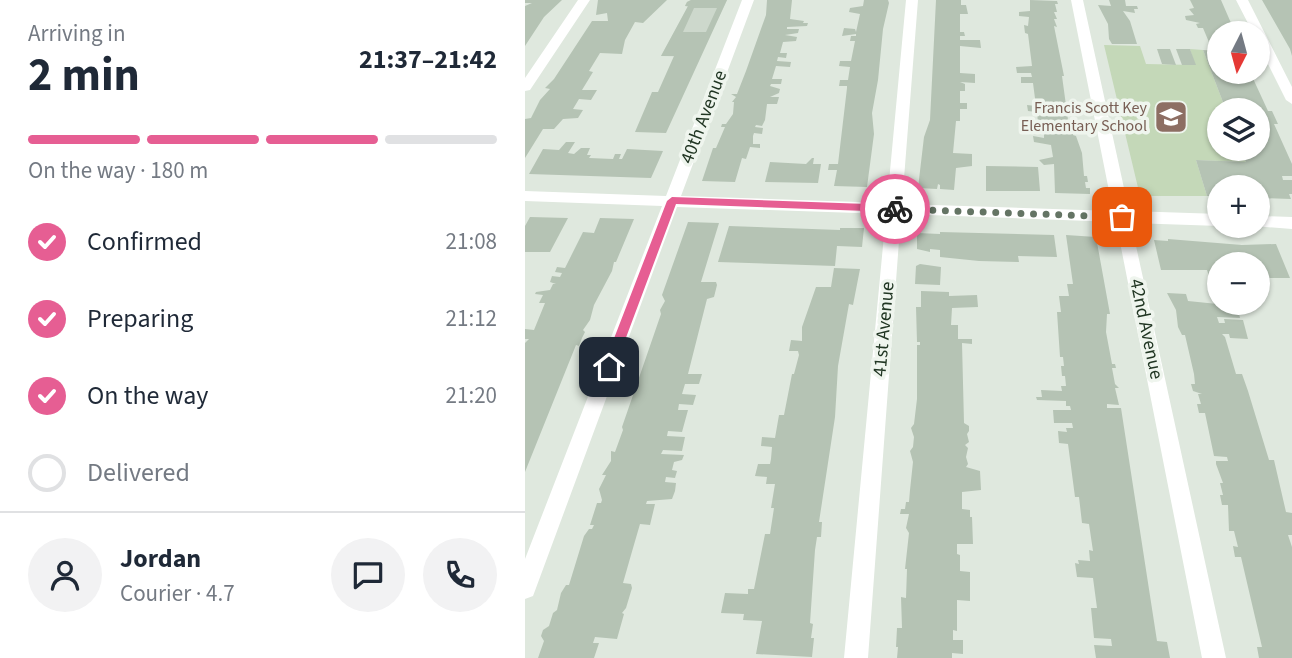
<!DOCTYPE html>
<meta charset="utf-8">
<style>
:root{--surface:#fff;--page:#f2f2f3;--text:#1f2937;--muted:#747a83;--line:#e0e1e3;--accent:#e65e93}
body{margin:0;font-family:"Source Sans 3",sans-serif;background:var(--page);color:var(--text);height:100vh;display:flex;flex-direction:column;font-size:26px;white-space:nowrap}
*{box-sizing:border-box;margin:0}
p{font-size:23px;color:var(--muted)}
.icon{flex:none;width:38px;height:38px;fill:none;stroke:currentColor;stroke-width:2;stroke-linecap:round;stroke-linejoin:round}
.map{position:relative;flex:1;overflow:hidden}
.side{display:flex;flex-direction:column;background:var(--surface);width:525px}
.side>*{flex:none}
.needle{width:46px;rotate:186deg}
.controls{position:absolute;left:682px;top:21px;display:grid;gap:14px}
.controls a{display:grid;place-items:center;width:63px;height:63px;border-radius:50%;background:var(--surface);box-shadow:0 2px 5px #0004;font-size:35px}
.pin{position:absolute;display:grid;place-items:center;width:60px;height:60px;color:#fff;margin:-30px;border-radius:14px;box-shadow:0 4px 10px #0006}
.courier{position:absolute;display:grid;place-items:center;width:70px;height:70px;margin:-35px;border:5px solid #e65e93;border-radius:50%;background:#fff;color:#222;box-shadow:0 2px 9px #0007}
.overview em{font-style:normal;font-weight:700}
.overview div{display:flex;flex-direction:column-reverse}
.overview{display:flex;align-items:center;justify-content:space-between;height:119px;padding:0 28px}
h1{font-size:46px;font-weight:700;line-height:52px}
.bar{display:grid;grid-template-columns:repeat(4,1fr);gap:10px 7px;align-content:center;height:84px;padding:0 28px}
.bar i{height:9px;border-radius:5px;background:var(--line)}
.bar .active{background:var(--accent)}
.bar p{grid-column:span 4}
.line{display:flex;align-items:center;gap:18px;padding:0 28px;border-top:2px solid var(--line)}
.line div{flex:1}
.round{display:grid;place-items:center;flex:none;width:74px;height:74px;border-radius:37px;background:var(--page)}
ol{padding:0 28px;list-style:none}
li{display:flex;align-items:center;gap:21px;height:77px}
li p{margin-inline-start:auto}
li .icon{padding:7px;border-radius:50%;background:var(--accent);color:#fff;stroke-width:4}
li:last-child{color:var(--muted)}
li i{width:38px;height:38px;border:4px solid var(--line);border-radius:50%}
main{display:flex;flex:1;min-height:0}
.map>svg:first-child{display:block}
.built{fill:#cdd8cc}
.green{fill:#c4d8b8}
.building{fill:#b5c3b4;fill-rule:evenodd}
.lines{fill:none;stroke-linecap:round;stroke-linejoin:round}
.minor{fill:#fff;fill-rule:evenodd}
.route{fill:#e65e93}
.done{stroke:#647464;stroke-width:7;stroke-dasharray:0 12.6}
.labels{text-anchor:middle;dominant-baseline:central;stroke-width:7;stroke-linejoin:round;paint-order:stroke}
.far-education-label{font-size:16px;fill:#785e54;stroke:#eff5ee;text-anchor:end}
.street-label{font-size:19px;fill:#213623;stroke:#eff5ee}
</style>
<main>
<section class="side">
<div class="overview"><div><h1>2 min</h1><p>Arriving in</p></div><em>21:37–21:42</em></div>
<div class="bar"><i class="active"></i><i class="active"></i><i class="active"></i><i></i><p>On the way · 180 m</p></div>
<ol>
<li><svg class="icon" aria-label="check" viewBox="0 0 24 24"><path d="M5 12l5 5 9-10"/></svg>Confirmed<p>21:08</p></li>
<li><svg class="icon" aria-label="check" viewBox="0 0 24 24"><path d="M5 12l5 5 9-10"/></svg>Preparing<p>21:12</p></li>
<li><svg class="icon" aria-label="check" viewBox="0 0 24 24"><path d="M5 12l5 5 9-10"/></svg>On the way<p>21:20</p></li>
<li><i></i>Delivered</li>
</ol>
<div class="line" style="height:126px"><a class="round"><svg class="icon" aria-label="person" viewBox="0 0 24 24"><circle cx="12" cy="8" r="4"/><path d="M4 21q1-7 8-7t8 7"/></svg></a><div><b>Jordan</b><p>Courier · 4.7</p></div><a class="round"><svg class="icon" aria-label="chat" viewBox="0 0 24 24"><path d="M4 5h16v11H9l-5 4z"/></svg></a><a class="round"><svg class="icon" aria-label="phone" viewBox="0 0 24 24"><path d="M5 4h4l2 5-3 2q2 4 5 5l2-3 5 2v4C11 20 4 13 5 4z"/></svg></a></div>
</section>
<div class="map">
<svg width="767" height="658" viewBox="0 0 767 658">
<rect width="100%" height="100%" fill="#dfe8de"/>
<!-- built -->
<path class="built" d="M166,0H202L174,57L136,56L163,7L160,6L162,2Z"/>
<!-- green -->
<path class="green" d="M579,45L615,46L621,64L670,65L665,49L678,50L701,110H695V149H716L721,162L671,160L682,196H615Z"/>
<!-- building -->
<path class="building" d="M0,0H37L19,17L0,46V6L7,3H0Z
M73,0H142L118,23L110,22L100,40L97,54L75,53L64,71L68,72L57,90H72L66,100L54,99L48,109L58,110L53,118L38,119L29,129H18L0,158V119L6,118L15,100L25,89L20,88L29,79L67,21H83L82,13L71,15Z
M166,0H202L141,133L110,132L127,92H133L149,56H136L163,6H160L162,2ZM169,8H192L181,32H158Z
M242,0H267L265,19L279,21L278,23H283L282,26L262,27V29H274L273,33L260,35L272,37L271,41L258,42L255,53H262L261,58L253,57L252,61L266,62L265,67L251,66L247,79H257L256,84H246L245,86L255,89L254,93L245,97H254L252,104H242L240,120L237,126L231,125L230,127L238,128L237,134L229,133L228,136V144H235V148L225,147L221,159L217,158L210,182L177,181L188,148H191L200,127H196L197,124H201L208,114L209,102H207L211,97L206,94H212L221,71L241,15Z
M339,0H363L364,3L358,29L353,80L347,113L349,134L342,187L309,186L312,170H303L304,164H313L322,88V86H314L315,80H323L325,67L314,66L315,61H326L330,41H325L326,36H331V34L317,36L319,28L330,29L331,32L335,14L324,12L325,8L338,6Z
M411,0H436V5H441L443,14H435V32H439L440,36H435V40H455L456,48L435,46V73L450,74V83L435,82L440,84V91H435V103H442V109H435V121H431L428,153L447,154V166L431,168L429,190L415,189V185L413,184L412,189L393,188L399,137L405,120Z
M505,0L532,1L533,4H530L532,12H529L532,19H529L532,27L529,26L539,76H537L543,120L546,125H553L547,127L548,135L551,136L557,153L559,176H562L563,182H560L561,188H565V194L530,193L529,164L519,165L514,160L528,157L526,145L509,142L508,136L519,138V134L495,132V125L513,123L512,112L503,111L502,105L511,106L508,83H496V77H507L506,73H492L491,67L507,66L503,34L500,33L499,25L503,26L504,17L494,16V12L505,11Z
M584,0H600L601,6H612L613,9H609L610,13L598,11L605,21L612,44H587L584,39L583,24L573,5L586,6Z
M665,0H696L706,23H702L707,31L695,33V47H686L678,28H673L671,24L675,23L661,20L660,16L669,15L664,9L669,8Z
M737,0H767V56L765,49Z
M632,49H645L651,65L637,64Z
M651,49H665L671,65H657Z
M678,50L695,51V72H725L743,111H747L753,124H749L767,164V176H757L758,180H767V194H764L766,199L733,198V187H695V196H682L671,160L721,162L716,149H733V110H701Z
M41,142H50L43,153L49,154L56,148H65L62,155H66L64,158L88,159L90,154H96L94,159H97L102,149L138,151L126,178L4,174L18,149L34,150Z
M287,158H289L288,164H296L293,183L240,182L245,162L281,164Z
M461,166L513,167L515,191H461Z
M5,217L43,218L25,252H0V226Z
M75,218L109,219L91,262H89L87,271L69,305L65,320L58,330L60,332L57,338L54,346L51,345L0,472V343L4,339H0V329L9,330L20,303H14L18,295L10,294L11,292L25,290L28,284H31L25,282L27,276L35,277L37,273L30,272L32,267L40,268L58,232L69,233Z
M163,222L194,223L176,282H191L192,285L189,297L182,299L163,374H177L174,384H160L157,394L171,395L168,405L154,404L153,410H163L157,432L143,431L142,436L160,437L157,451L138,450L136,454L159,455L157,460L149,462L147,470L152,471L150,478L141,477L140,482L151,483L150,491L147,499L122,501L121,504H130L125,525L115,524L106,555L98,583L106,584L107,588L101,608L97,613L99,614L92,639L70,637L68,643H74L69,658H13L19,641L16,636L18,630L24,626L28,613L32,610L36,593L41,585H44L59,536L64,529H67L69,525H65L72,503H76L77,500L74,489L81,475H77L86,461V451L90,452L98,430L97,427L136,314L135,310L140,301L137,295Z
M204,226L315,230V228H339L337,247L312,246L310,266L193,262Z
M415,232L529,235L532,257L493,256L494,262L454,261L415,257V250L405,249V252L392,249V233L415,234Z
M541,235L571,237L585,314H582L581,332L587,364H590L591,368H587L590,384L594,388H590L594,405L582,404V408H596L632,641L642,642L645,658H571L569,645L587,646L586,639L569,638L566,608H572L568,578L552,577L550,563L554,564L553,560L565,561L564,550L568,551L564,524L557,523L554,497H550L543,444L534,443L533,431L542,432L541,428H548L547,423H529L528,410H546L545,406H541V401L512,400L511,397H517L516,390L537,391L536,386H541L540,376H537L536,366H539L538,357H535L532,312H536L534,296H544L542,284H548Z
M643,239L717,245L751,244L765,278H735L733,264H695V277L684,276L682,270H636L629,240L643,241Z
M395,264L416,267L415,285L390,284L391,266Z
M309,268L335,269L328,305L324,304L313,366L310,417L294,522H297L296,537H292L290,550L285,623L288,624L286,638H289L287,657L231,654L237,621L218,620L219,614L196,613L200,593L223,594V589H229L240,534H245L249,508H246L250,484H241L242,477L230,476L233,464H245L246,459L247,447L236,446L237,437L250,438L254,415H259L267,374H269L274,355L273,351H264L266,340L277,341V327L291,287H306Z
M396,291L424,292V296L452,295L453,307L427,308L426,325H433V339H447V344L437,343L439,423L444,426V431L442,434L444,442L440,445L443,448L441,457L443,464L441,467L455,471L456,490L437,492V509L445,510V517H447L448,544H432V554L435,555V571L445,572V601L432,600V631L428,630V640H438V654L427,653V658H372L373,647H371L372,628H377L376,597L381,598L382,569H380L384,533L381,528L384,514H375L376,509H380L381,502H384L385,490L388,462L385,451L388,447L389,437L386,428L389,424L392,399V345H395V342H392L391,307H396Z
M642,293L661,294L663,301L712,306L715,318L692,317L694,323H700L699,319L718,320L723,339L705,338L704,334H697L700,337L711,374H717L723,391L744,460H749L761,512L767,513V535H763L767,547V658H734L732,647H737L716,557H710L708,546L713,547L709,531H704L703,505H697L695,495H698L695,483H698L691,464V461H703L702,457L689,456L680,413H674L672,404H676L673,394H677L668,391L666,384H670L669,374L660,335H657L653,327L651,310Z"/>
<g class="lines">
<!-- minor -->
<path class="minor" d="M53,0H65L5,90L0,91V78Z
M217,0H229L156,196L362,203L381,0H393L377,204L588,211L546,0H558L604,211L695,214V226L606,223L701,658H677L591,222L376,214L343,658H319L361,214L152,207L11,588L8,596L0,599V559L137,206L0,201V191L141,196Z
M711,0H723L767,87V104L761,100L733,44V33H728Z
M733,216L767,217V229L728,226H733Z"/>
</g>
<!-- route -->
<path class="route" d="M147,197L370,205L375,209L370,212L151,204L90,367L84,373L80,371L78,367L142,201Z"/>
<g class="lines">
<!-- done -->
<path class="done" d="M370,209L597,217"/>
</g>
<!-- icons -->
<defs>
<symbol id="school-square" viewBox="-11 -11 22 22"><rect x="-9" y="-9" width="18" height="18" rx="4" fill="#8d6e63" stroke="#eff5ee"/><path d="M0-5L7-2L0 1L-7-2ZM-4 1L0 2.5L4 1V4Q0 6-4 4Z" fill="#fff"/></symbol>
</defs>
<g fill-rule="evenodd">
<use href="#school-square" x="627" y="98" width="38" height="38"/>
</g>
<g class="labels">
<!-- far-education labels -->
<g class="far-education-label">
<text x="622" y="108">Francis Scott Key<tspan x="622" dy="18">Elementary School</tspan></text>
</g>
<!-- street labels -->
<g class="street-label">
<text transform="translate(179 117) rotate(-69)">40th Avenue</text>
<text transform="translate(359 329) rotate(-85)">41st Avenue</text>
<text transform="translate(621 329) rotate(78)">42nd Avenue</text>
</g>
</g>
</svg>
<div class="controls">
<a><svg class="needle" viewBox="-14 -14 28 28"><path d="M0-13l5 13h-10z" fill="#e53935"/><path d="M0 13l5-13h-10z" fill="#747a83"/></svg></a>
<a><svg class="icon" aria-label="layers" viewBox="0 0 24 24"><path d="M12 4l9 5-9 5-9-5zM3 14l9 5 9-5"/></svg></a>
<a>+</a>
<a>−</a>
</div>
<div class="pin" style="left:597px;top:217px;background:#ea580c"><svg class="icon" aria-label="bag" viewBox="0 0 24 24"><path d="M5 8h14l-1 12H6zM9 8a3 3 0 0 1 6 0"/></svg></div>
<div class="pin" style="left:84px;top:367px;background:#1f2937"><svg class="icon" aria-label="home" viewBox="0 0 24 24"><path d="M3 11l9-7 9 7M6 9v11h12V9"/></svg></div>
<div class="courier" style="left:370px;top:209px"><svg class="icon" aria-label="bike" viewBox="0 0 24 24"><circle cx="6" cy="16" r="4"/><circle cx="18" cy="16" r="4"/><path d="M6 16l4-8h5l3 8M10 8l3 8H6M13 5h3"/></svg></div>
</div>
</main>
